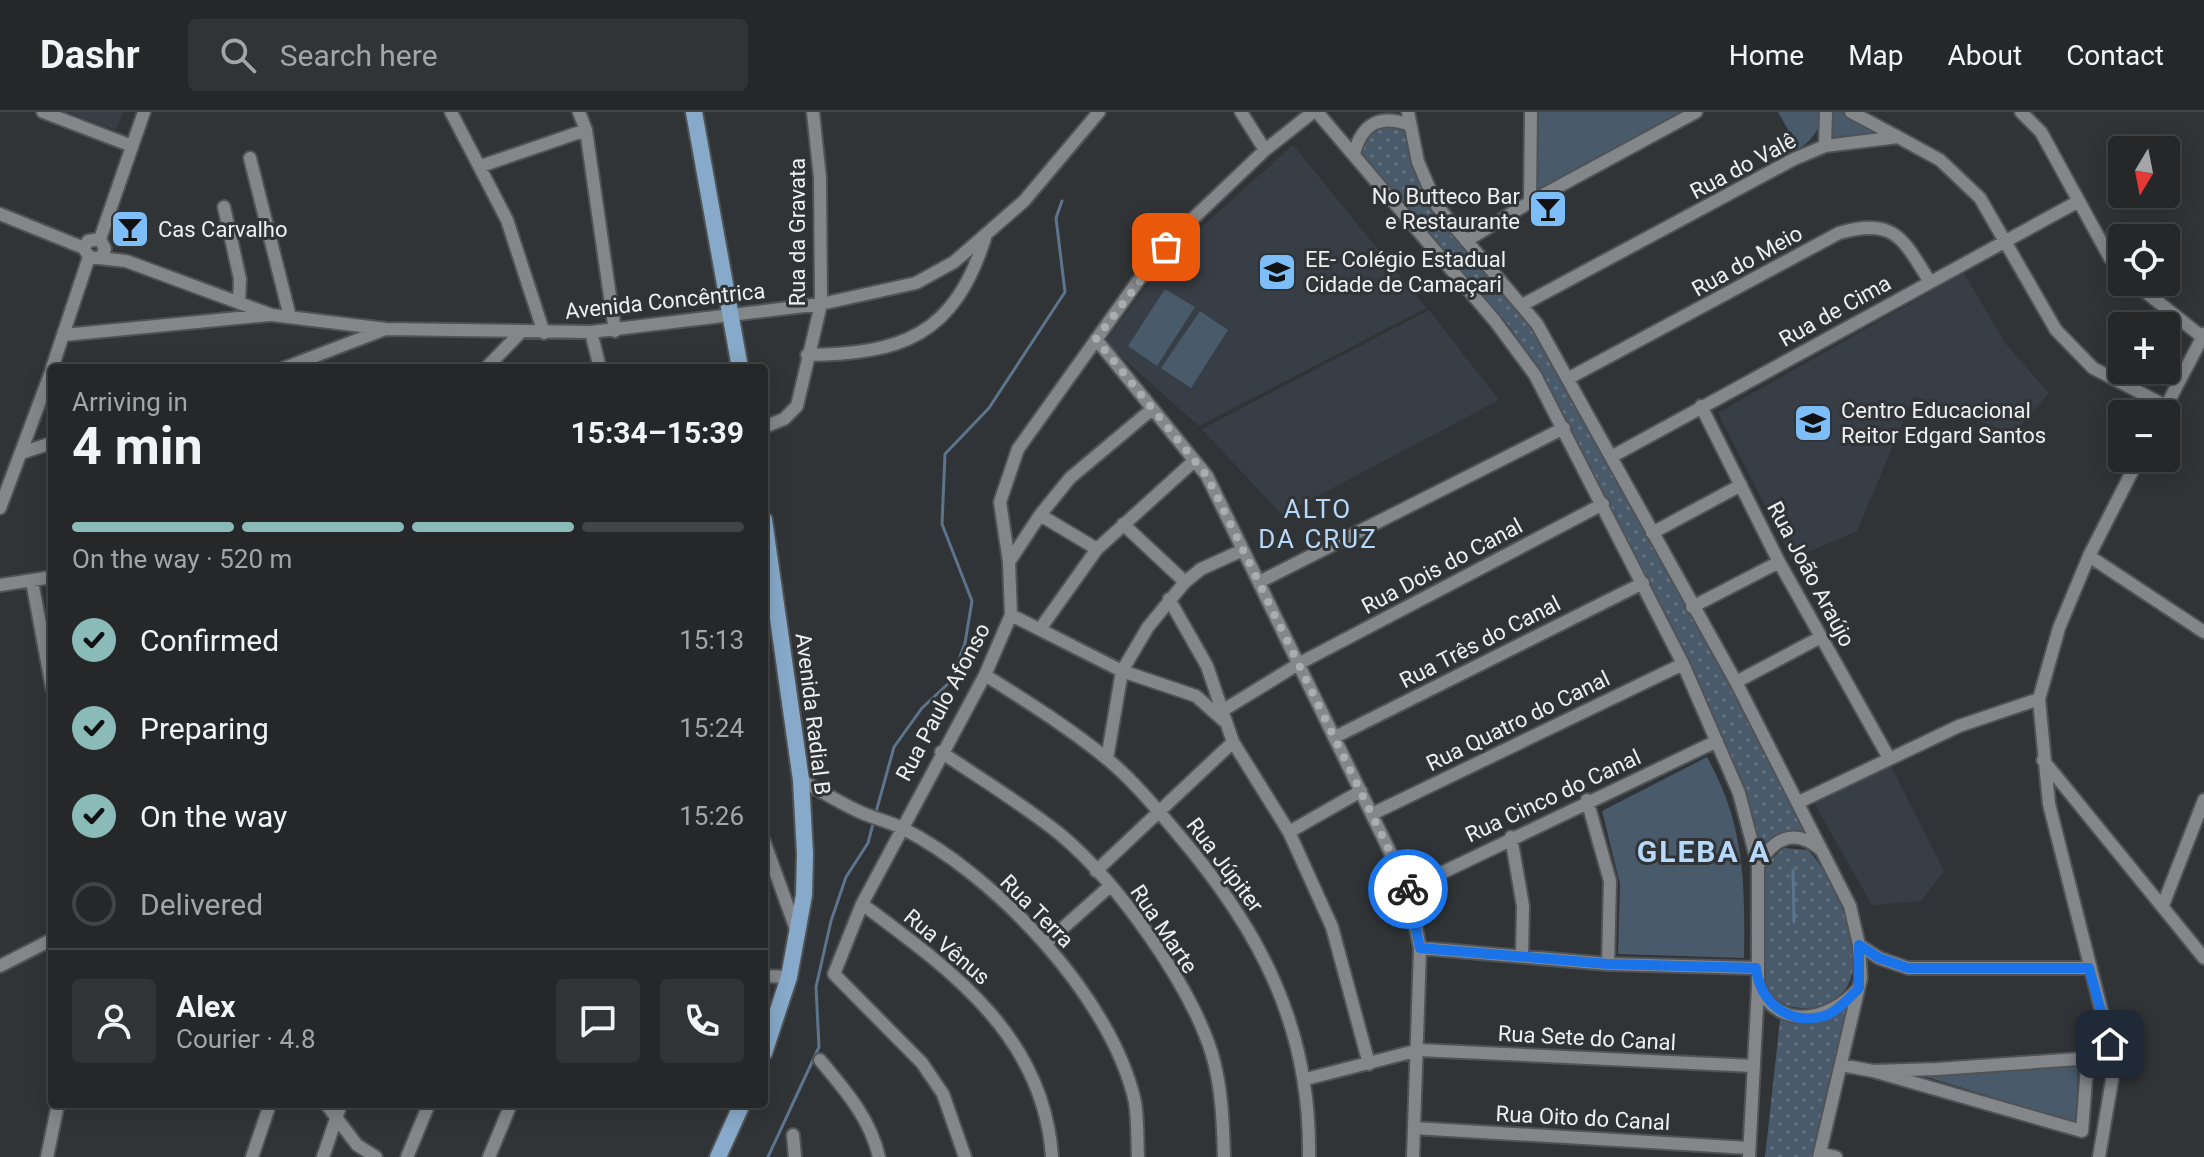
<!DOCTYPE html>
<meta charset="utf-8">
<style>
:root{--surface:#252728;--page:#313334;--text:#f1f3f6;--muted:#a3a5a8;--line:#424445;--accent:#8bbbb9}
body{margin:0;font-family:Roboto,sans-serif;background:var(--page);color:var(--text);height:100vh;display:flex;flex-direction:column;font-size:30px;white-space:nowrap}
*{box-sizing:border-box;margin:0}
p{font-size:26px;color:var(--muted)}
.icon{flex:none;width:44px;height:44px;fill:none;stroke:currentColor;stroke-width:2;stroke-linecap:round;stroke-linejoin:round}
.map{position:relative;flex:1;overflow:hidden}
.panel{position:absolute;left:48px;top:252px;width:720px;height:744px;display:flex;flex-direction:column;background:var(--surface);border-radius:8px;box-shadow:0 4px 20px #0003,0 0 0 2px var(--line)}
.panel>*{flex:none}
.needle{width:52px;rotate:190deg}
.fabs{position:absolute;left:2108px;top:24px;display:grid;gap:16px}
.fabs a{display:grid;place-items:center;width:72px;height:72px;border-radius:8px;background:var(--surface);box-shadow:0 4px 20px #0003,0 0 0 2px var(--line);font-size:40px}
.pin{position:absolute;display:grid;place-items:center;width:68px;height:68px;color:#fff;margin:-34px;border-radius:16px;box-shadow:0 4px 12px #0006}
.courier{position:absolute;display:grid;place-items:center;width:80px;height:80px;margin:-40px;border:6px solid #1a73e8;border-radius:50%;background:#fff;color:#222;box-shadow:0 2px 10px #0007}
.headline em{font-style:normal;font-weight:700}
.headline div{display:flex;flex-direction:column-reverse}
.headline{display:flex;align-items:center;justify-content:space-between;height:136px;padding:0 24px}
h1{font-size:52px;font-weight:700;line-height:60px}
.bar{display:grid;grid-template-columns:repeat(4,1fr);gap:12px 8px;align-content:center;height:96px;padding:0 24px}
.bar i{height:10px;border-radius:6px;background:var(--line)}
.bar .selected{background:var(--accent)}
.bar p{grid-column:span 4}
.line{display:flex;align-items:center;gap:20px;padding:0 24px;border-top:2px solid var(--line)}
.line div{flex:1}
.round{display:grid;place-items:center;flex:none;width:84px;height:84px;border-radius:8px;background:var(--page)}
ol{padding:0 24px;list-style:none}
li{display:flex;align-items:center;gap:24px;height:88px}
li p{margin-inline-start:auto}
li .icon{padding:8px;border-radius:50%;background:var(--accent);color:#111;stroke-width:4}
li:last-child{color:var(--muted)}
li i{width:44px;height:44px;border:4px solid var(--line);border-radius:50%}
header{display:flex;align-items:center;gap:48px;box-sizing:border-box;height:112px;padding:0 40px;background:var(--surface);border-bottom:2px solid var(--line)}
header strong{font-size:38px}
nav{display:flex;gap:44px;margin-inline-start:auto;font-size:28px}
.search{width:560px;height:72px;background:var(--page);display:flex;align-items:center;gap:20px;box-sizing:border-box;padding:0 28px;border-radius:8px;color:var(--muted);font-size:30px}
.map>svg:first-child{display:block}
.built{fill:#373e45}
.grass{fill:url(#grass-dots)}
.green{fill:#495a6a}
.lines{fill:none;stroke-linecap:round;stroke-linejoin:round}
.stream{stroke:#5c758d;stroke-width:3}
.minor-casing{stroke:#505355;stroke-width:16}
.major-casing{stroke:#505355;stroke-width:20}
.minor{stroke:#84878a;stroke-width:12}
.major{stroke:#87aaca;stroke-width:16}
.done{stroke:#abaeb0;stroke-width:8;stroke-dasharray:0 14.4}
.route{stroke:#1a73e8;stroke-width:10}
.labels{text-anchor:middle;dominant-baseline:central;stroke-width:6;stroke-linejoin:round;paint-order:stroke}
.street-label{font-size:22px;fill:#edeff1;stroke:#313436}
.poi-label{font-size:22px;fill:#edeff1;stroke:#313436;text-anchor:start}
.quarter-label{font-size:26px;letter-spacing:2px;fill:#b6d9fb;stroke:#313436}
.district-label{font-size:30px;font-weight:bold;letter-spacing:2px;fill:#b6d9fb;stroke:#313436}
</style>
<header>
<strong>Dashr</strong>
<div class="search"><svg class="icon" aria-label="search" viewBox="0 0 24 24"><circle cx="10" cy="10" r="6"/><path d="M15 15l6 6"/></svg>Search here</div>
<nav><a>Home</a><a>Map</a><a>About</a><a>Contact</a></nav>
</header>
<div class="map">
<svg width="2204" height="1045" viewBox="0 0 2204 1045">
<defs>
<pattern id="grass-dots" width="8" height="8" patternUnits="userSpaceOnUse" patternTransform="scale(2)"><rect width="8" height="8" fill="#495a6a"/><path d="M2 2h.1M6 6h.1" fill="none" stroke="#647280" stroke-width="1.8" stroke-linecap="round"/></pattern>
</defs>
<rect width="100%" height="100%" fill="#313436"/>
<!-- built -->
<path class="built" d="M68,0H123L116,18Z
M1293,33L1426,196L1199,314L1105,230L1190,116L1193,123Z
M1964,161L2005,231L2049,281L2013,322L1914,284L1857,419L1792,447L1718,301Z
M1429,198L1499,288L1282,403L1202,317Z
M1890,652L1944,759L1921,789L1872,793L1814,691Z"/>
<!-- grass -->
<path class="grass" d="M1391,14L1406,19L1436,93L1524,192L1825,741L1788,723L1758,753L1739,681L1637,448L1539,261L1510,215L1362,42C1364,23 1373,17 1391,14Z
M1784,736L1808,738C1833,764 1867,838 1848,873C1831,903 1775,906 1764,869C1756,844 1766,782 1766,752Z
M1851,885L1819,1045H1765L1781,899L1797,905Z"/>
<!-- green -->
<path class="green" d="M1535,0H1687L1534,83Z
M1778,0H1820C1822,17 1812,28 1799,37Z
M1829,0H1842L1885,24L1849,23L1827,27Z
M1165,177L1195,195L1157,254L1128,234Z
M1200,199L1228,218L1191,276L1161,256Z
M1707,645C1745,713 1745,771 1744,846L1618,842L1620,772L1602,699Z
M2078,954L2076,1011L1914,961Z"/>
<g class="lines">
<!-- stream -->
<path class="stream" d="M876,700L894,635L922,596L951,569L965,531L972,489L942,412L945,342L989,296L1065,180L1056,106L1062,89
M1793,758L1794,810
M768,1045L819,935L816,875L831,809L846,765L868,731L874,708"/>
<defs>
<path id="minor" d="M43,0L132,34
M451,0L507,108L544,221
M579,0L586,18L615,219
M1241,0L1265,38
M1317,0L1495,209L1535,263L1683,552L1739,681L1758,753V875L1749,1045
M1408,0L1418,50L1437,94L1537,212L1736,570L1850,794L1859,833L1861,866L1819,1045
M1851,0L1898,25
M2021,0L2041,20L2110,146L2122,158
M1825,34L1826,0
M1354,42C1362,11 1380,2 1410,13
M250,46L290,205
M481,54L586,18
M1530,90L1531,0
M224,95L240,167L239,191
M0,102L84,136
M100,127L144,0
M1466,129L1530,90L1696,0
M102,144L105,137L100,127L88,129L84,136L89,145L126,149L272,203L386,217L591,220L821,192L916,171L954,150L1024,89L1099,0
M2133,170L2201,224
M1524,192L1794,47L1825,34L1898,25L1940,48L1980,86L2056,218L2093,256L2166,294
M591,220L600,256
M64,223L269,203
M1096,227L1207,364L1408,777L1420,836L1413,1045
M807,243C903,242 954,223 985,126
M52,256L89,145
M284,256L383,218
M486,256L520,221
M1569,266L1839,121C1895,105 1903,127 1930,170
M1701,294L1779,450L1889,646
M2162,302L2204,222
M764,315L784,307L797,294L821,192L820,66L813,0
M21,341L52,331
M1611,345L2079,89
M0,396L52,257
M1040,403L1097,437
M1123,412L1185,470
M1652,421L1741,373
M2089,444L2204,520
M1009,450L1040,403L1070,366L1151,298
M32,469L52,576
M1259,470L1564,316
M0,473L52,465
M1169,487L1207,554L1233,630L1289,720L1332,815L1369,952
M1692,495L1779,450
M1011,503L1122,559L1196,584L1223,608
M1040,517L1097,437L1194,349
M985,563C1026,589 1068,615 1106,646C1132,667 1155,695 1177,721C1260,818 1311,915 1309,1045
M1736,570L1821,525
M1217,602L1300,551L1603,392
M1335,625L1643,471
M941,640C981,667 1024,693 1061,723C1118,771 1190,872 1212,942C1222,976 1223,1011 1224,1045
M1107,647L1122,559L1148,515L1185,470L1201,457L1243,438
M2043,648L2204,846
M801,668C821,679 840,691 860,700C873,706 887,709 900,715C995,762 1112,886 1135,990C1138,1008 1137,1027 1138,1045
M1587,688L1610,769L1608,852
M1799,690L1959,614L2039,587
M1372,702L1683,552
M1289,720L1361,679
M1511,725L1523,794L1522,843
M764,729L797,820
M1758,753C1773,727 1794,715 1820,737
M1096,759L1233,630
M1408,777L1717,629
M862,792C951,858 1044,924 1052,1045
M2163,793L2204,688
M1045,832L1110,774
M1859,833L1879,846L1908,856H2089
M1420,836L1608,852L1756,856
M0,854L51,828
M764,864L789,865
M1758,875C1782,920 1829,908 1858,877
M820,948C845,978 870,1006 879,1045
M1841,953L1873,959L1937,957L2078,947L2087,954L2082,1019L1873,959
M1306,967L1419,938L1754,954
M326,992L357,1033L376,1045
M1414,1016L1749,1036
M793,1023L795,1045
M1820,1041L1836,1045
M47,1045L58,992
M252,1045L270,992
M323,1045L341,992
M407,1045L429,992
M489,1045L511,992
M965,1045L943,982L922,951L834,862L862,792L985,563L1011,503L1009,450L1000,390L1018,337L1138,169L1181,118L1265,38L1313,0
M2099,1045L2112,968L2110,932L2049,692L2039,587L2059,516L2089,444L2139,346"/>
<path id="major" d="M694,0L740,256
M764,408L801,668L805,742L804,783L789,865L764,941
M718,1045L742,992"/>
</defs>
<!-- minor casing -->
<use href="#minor" class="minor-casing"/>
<!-- major casing -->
<use href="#major" class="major-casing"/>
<!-- minor -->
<use href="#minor" class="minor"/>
<!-- major -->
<use href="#major" class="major"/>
</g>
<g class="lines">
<!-- done -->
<path class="done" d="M1166,135L1096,227L1207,364L1408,777"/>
<!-- route -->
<path class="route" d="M1408,777L1420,836L1608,852L1756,856C1760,890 1788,914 1824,904C1837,900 1849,886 1859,876V833L1879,846L1908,856H2089L2110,932"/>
</g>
<!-- icons -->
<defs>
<symbol id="bar-square" viewBox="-11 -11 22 22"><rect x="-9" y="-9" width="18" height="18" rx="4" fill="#7dbef9" stroke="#313436"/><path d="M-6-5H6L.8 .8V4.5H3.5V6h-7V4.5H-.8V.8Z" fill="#111"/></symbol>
<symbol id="school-square" viewBox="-11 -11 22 22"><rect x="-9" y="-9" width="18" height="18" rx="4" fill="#7dbef9" stroke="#313436"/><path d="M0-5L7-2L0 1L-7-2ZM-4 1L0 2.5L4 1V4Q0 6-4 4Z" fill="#111"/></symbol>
</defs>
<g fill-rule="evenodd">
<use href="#bar-square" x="1526" y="75" width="44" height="44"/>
<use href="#bar-square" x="108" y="95" width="44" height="44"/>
<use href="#school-square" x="1255" y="138" width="44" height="44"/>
<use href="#school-square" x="1791" y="289" width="44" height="44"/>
</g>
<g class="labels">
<!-- street labels -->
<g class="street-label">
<text transform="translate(1743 54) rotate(-28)">Rua do Valê</text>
<text transform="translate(797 120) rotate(-90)">Rua da Gravata</text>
<text transform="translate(1747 149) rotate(-29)">Rua do Meio</text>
<text transform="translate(665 189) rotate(-6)">Avenida Concêntrica</text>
<text transform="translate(1835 199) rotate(-29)">Rua de Cima</text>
<text transform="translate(1442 454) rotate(-28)">Rua Dois do Canal</text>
<text transform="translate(1811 462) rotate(62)">Rua João Araújo</text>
<text transform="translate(1480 530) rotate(-27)">Rua Três do Canal</text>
<text transform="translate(943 590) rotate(-62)">Rua Paulo Afonso</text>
<text transform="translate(813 602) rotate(83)">Avenida Radial B</text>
<text transform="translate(1518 609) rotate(-26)">Rua Quatro do Canal</text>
<text transform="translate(1553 684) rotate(-25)">Rua Cinco do Canal</text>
<text transform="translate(1225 753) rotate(53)">Rua Júpiter</text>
<text transform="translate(1037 799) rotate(45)">Rua Terra</text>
<text transform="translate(1164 817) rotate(56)">Rua Marte</text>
<text transform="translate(947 835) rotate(40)">Rua Vênus</text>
<text transform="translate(1587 926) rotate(3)">Rua Sete do Canal</text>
<text transform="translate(1583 1006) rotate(3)">Rua Oito do Canal</text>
</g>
<!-- poi labels -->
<g class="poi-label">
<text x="1520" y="84" text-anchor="end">No Butteco Bar<tspan x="1520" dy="25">e Restaurante</tspan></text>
<text x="158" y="117">Cas Carvalho</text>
<text x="1305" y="147">EE- Colégio Estadual<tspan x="1305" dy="25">Cidade de Camaçari</tspan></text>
<text x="1841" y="298">Centro Educacional<tspan x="1841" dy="25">Reitor Edgard Santos</tspan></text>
</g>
<!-- quarter labels -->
<g class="quarter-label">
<text x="1318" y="397">ALTO<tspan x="1318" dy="30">DA CRUZ</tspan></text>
</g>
<!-- district labels -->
<g class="district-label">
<text x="1704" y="739">GLEBA A</text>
</g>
</g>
</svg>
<div class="fabs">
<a><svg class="needle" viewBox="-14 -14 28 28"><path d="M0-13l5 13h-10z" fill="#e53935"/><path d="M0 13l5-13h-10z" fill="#a3a5a8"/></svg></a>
<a><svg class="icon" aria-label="locate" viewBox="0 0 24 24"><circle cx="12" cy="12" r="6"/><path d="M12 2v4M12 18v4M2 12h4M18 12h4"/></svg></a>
<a>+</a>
<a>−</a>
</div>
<div class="pin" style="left:1166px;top:135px;background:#ea580c"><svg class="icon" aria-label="bag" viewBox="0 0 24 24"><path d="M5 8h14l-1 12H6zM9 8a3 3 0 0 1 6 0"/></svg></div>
<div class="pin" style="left:2110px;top:932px;background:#1f2937"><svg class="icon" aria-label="home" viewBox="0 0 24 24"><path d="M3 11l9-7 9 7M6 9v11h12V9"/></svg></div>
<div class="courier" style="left:1408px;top:777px"><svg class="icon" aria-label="bike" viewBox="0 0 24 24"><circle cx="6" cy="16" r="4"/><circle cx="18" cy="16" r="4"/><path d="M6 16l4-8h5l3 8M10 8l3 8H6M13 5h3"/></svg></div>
<section class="panel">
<div class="headline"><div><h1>4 min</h1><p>Arriving in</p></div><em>15:34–15:39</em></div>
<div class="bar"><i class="selected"></i><i class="selected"></i><i class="selected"></i><i></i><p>On the way · 520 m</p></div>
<ol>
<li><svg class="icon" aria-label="check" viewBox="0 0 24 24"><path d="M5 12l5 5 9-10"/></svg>Confirmed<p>15:13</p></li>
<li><svg class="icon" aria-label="check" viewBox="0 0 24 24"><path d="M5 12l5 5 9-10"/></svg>Preparing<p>15:24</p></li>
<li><svg class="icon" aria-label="check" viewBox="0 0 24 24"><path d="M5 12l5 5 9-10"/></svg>On the way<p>15:26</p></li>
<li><i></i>Delivered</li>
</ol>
<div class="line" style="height:144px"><a class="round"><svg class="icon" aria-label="person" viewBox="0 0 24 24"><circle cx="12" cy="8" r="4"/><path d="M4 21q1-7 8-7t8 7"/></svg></a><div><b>Alex</b><p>Courier · 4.8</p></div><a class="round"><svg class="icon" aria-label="chat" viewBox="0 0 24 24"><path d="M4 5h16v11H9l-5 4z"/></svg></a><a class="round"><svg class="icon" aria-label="phone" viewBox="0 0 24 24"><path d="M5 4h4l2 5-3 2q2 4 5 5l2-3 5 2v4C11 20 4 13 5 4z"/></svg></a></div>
</section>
</div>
